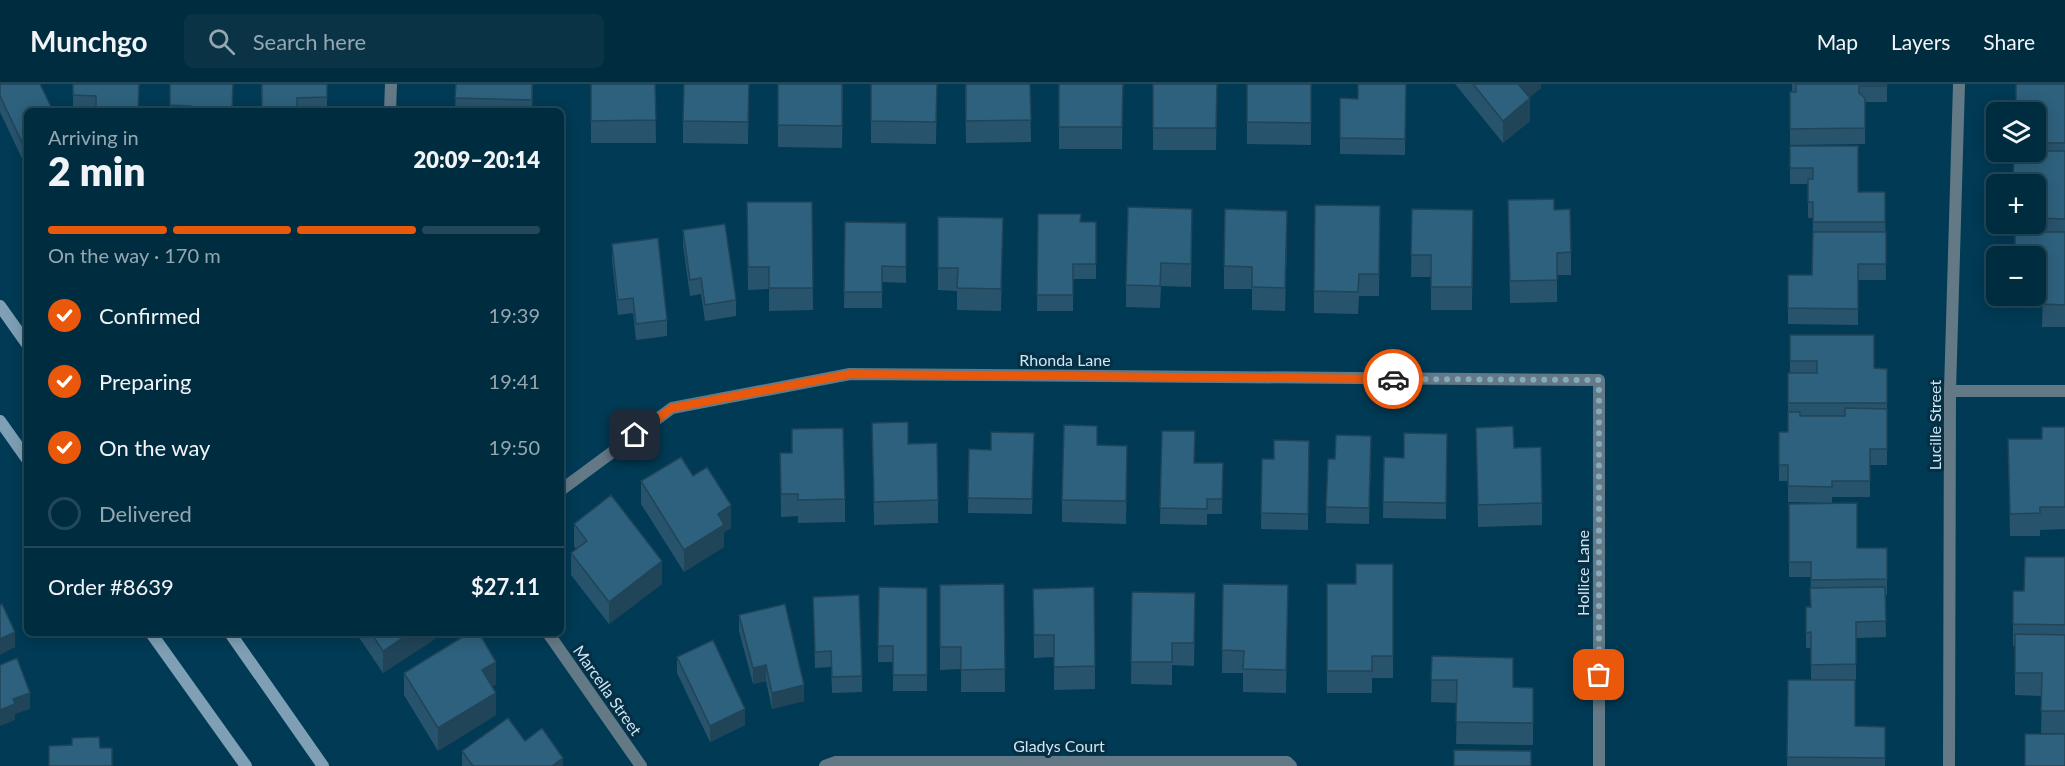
<!DOCTYPE html>
<meta charset="utf-8">
<style>
:root{--surface:#002c3f;--page:#0a3446;--text:#f1f3f6;--muted:#95a7b0;--line:#224859;--accent:#ea580c}
body{margin:0;font-family:Lato,sans-serif;background:var(--page);color:var(--text);height:100vh;display:flex;flex-direction:column;font-size:22px;white-space:nowrap}
*{box-sizing:border-box;margin:0}
p{font-size:20px;color:var(--muted)}
.icon{flex:none;width:33px;height:33px;fill:none;stroke:currentColor;stroke-width:2;stroke-linecap:round;stroke-linejoin:round}
.map{position:relative;flex:1;overflow:hidden}
.side{position:absolute;left:24px;top:24px;width:540px;height:528px;display:flex;flex-direction:column;background:var(--surface);border-radius:9px;box-shadow:0 3px 15px #0003,0 0 0 2px var(--line)}
.side>*{flex:none}
.buttons{position:absolute;left:1986px;top:18px;display:grid;gap:12px}
.buttons a{display:grid;place-items:center;width:60px;height:60px;border-radius:9px;background:var(--surface);box-shadow:0 3px 15px #0003,0 0 0 2px var(--line);font-size:30px}
.pin{position:absolute;display:grid;place-items:center;width:51px;height:51px;color:#fff;margin:-26px;border-radius:12px;box-shadow:0 3px 9px #0006}
.courier{position:absolute;display:grid;place-items:center;width:60px;height:60px;margin:-30px;border:4px solid #ea580c;border-radius:50%;background:#fff;color:#222;box-shadow:0 2px 8px #0007}
.summary em{font-style:normal;font-weight:800}
.summary div{display:flex;flex-direction:column-reverse}
.summary{display:flex;align-items:center;justify-content:space-between;height:102px;padding:0 24px}
h1{font-size:39px;font-weight:800;line-height:45px}
.bar{display:grid;grid-template-columns:repeat(4,1fr);gap:9px 6px;align-content:center;height:72px;padding:0 24px}
.bar i{height:8px;border-radius:4px;background:var(--line)}
.bar .current{background:var(--accent)}
.bar p{grid-column:span 4}
.line{display:flex;align-items:center;gap:15px;padding:0 24px;border-top:2px solid var(--line)}
.line div{flex:1}
ol{padding:0 24px;list-style:none}
li{display:flex;align-items:center;gap:18px;height:66px}
li p{margin-inline-start:auto}
li .icon{padding:6px;border-radius:50%;background:var(--accent);color:#fff;stroke-width:4}
li:last-child{color:var(--muted)}
li i{width:33px;height:33px;border:3px solid var(--line);border-radius:50%}
header{display:flex;align-items:center;gap:36px;box-sizing:border-box;height:84px;padding:0 30px;background:var(--surface);border-bottom:2px solid var(--line)}
header strong{font-size:28px}
nav{display:flex;gap:33px;margin-inline-start:auto;font-size:21px}
.search{width:420px;height:54px;background:var(--page);display:flex;align-items:center;gap:15px;box-sizing:border-box;padding:0 21px;border-radius:9px;color:var(--muted);font-size:22px}
.map>svg:first-child{display:block}
.lines{fill:none;stroke-linecap:round;stroke-linejoin:round}
.street{stroke:#647986;stroke-width:12}
.secondary{stroke:#7e9fb4;stroke-width:12}
.wall{fill:#28536c}
.shaded-wall{fill:#204458}
.building{fill:#2e617d;stroke:#204458;stroke-width:1.5}
.done{stroke:#85aabe;stroke-width:6;stroke-dasharray:0 10.8}
.route{stroke:#ea580c;stroke-width:8}
.labels{text-anchor:middle;dominant-baseline:central;stroke-width:6;stroke-linejoin:round;paint-order:stroke}
.street-label{font-size:16px;fill:#cde7f7;stroke:#062f43}
</style>
<header>
<strong>Munchgo</strong>
<div class="search"><svg class="icon" aria-label="search" viewBox="0 0 24 24"><circle cx="10" cy="10" r="6"/><path d="M15 15l6 6"/></svg>Search here</div>
<nav><a>Map</a><a>Layers</a><a>Share</a></nav>
</header>
<div class="map">
<svg width="2065" height="682" viewBox="0 0 2065 682">
<rect width="100%" height="100%" fill="#003a54"/>
<g class="lines">
<!-- street -->
<path class="street" d="M390,27L391,0
M1950,307H2065
M561,406L672,324L850,290L1599,296V682
M548,549L641,682
M825,682L836,678H1287L1291,682
M1949,682L1950,307L1959,0"/>
<!-- secondary -->
<path class="secondary" d="M0,222L27,260
M0,337L27,375
M151,549L246,682
M230,549L323,682"/>
</g>
<!-- wall -->
<path class="wall" d="M0,0L27,27V85L0,28Z
M73,0H139V27H73Z
M170,0L232,27H170Z
M261,0H327V27H262Z
M456,0H533L532,27H455Z
M591,0H655L656,59H591Z
M749,0L748,60L683,59V37Z
M778,0H843L842,64L778,63Z
M871,0H937L936,60L871,59Z
M965,0H1030L1031,58L966,59Z
M1059,0H1123L1122,65H1059Z
M1153,0H1217L1216,66H1153Z
M1247,0H1311V61L1247,60Z
M1406,0L1405,71L1340,70V14L1358,15Z
M1455,0H1541V4L1529,13L1530,37L1503,59Z
M1792,0H1887V18H1865V60L1790,61V8H1792Z
M2016,0H2065V243H2042L2043,203H2036V172L2025,148V140H2036V28H2016Z
M1790,62L1858,108H1885L1886,196H1858V241L1788,240V191H1812L1813,134H1808V100H1790Z
M1508,116L1554,126L1571,168V191H1557V218L1510,219Z
M747,118H812L813,226L769,227V205L748,206Z
M1380,122L1379,212H1359L1358,230L1314,229V207Z
M1412,125L1473,126L1472,226H1431V193H1411Z
M1038,130L1081,138H1096V195H1073V227H1037Z
M938,133L1003,134L1001,227L957,226V207L938,206Z
M845,138L906,139V199L882,198V224H844Z
M683,146L736,216V232L705,237L701,210L690,212L683,161Z
M1192,147L1191,203L1161,202L1160,224L1126,223V201Z
M1287,150L1285,227L1252,226V205H1224V182Z
M612,160L667,236V252L636,256L633,229L618,231L612,176Z
M1790,251L1874,284L1887,285V381H1870V413H1832V419L1788,418V397H1779V348H1788V289H1790Z
M872,339L908,360L938,416V439L874,441Z
M2065,343V445L2040,446V452H2010L2008,355H2042Z
M1476,344L1514,364L1542,419V441L1478,443Z
M1162,347L1194,379H1223L1222,430H1207V441L1160,440Z
M1447,350L1446,435L1383,434L1384,373L1404,374Z
M1309,357L1308,446L1261,445L1262,375H1274Z
M1097,361L1127,384L1126,440L1062,438V416Z
M969,365H1034L1032,430L968,429Z
M1371,368L1369,440L1326,439V423L1335,375Z
M780,369L845,415V438L798,439V432L781,433Z
M693,392L731,444L724,448V463L684,488L641,420V397Z
M1789,420L1857,464H1887V511H1885L1886,553L1856,554V596H1841L1855,642L1885,643V682H1787L1788,596H1811V564H1806V539L1810,523L1811,493H1789Z
M574,440L662,500L609,540L571,491V469L576,465L574,462Z
M2065,473V650L2041,649L2042,612L2015,611V562H2013V507H2024Z
M1393,480V594H1372V609H1327V500H1356Z
M1004,500L1005,608H961V585L940,586V501Z
M1223,500L1288,501L1286,609L1243,608V589H1222Z
M879,503L927,504V607H893V578H878Z
M1033,505L1095,582V605L1054,606V573L1034,574Z
M1132,508L1195,531L1194,582L1172,581V601L1131,600Z
M813,513L862,592V608L832,609L831,583L815,584Z
M739,531L804,617L772,625L766,597L753,600L739,547Z
M356,549H444L383,589Z
M1432,572L1513,603L1533,626V661L1456,660L1457,619L1431,618Z
M677,573L745,641L710,658L677,589Z
M404,589L496,600L492,603L496,631L438,667L404,611Z
M462,667L563,682H462Z"/>
<!-- shaded-wall -->
<path class="shaded-wall" d="M1518,0H1541V4L1518,23Z
M1530,14V37L1503,59V37Z
M1287,127V150L1285,227V204Z
M731,421V444L724,448V463L684,488V466L718,430Z
M662,477V500L609,540V518Z
M15,548V563L0,571V555Z
M410,549H444L383,589V567Z
M496,578V600L482,609V586Z
M766,581V597L753,600V584Z
M804,601V617L772,625V609Z
M30,609V625L15,630V636L0,642V626L13,615Z
M496,609V631L438,667V644Z
M745,625V641L710,658V642Z
M563,674V682H552Z"/>
<!-- building -->
<path class="building" d="M0,0H40L53,27H27V69L0,12Z
M73,0H139L138,27H96V12L73,11Z
M170,0H233L232,27H191V22L170,21Z
M262,0H327V13L297,14V27H262Z
M456,0H532V16L455,14Z
M591,0H655L656,36L591,37Z
M684,0H749L748,38L683,37Z
M778,0H842V42L778,41Z
M871,0H937L936,38L871,37Z
M966,0H1030L1031,36L966,37Z
M1059,0H1123L1122,43H1059Z
M1153,0H1217L1216,44H1153Z
M1247,0H1311V39L1247,38Z
M1358,0H1406L1405,55L1340,54V14L1358,15Z
M1473,0H1518L1530,14L1503,37Z
M1796,0H1887V2H1859V9L1865,14V44L1790,45V8H1796Z
M2016,0H2065V59H2036V28H2031V23H2016Z
M1790,62H1858V108H1885V138H1813V118H1808V95H1813V84H1790Z
M2036,67H2065V135L2036,134V100H2013L2014,68H2036Z
M1554,115V126L1570,125L1571,168L1557,169V196L1510,197L1508,116Z
M747,118H812L813,204H769V183H748Z
M1315,121L1380,122L1379,190H1359L1358,208L1314,207Z
M1128,123L1192,125L1191,180L1161,179L1160,202L1126,201Z
M1225,125L1287,127L1285,204L1252,203V183L1224,182Z
M1412,125L1473,126L1472,203H1431V171H1411Z
M1038,130H1081L1080,138H1096V180H1073V211H1037Z
M938,133L1003,134L1001,205L957,204L958,184H938Z
M845,138L906,139V183L882,182V208H844Z
M725,140L736,216L705,221L701,194L690,196L683,146Z
M1813,148H1886V180H1858V225L1788,224V191H1812Z
M2015,148H2065V221L2042,220L2043,181H2036V172H2015Z
M658,154L667,236L636,240L633,214L618,216L612,160Z
M1790,251H1874V284L1887,285V319H1788V289H1817V277H1790Z
M1845,324L1887,325V365H1870V397H1832V403L1788,402V381H1779V348H1788V328H1800V332H1845Z
M908,338V360L937,359L938,416L874,418L872,339Z
M1064,341L1097,342V361L1127,362L1126,417L1062,416Z
M1513,342L1514,364L1541,363L1542,419L1478,421L1476,344Z
M2042,343H2065V423H2040V429L2010,430L2008,355H2042Z
M843,344L845,415L798,416V410H781L780,369H792V345Z
M1162,347H1195L1194,379H1223L1222,415H1207V425L1160,424Z
M991,348L1034,349L1032,415L968,414L969,365L991,366Z
M1404,349L1447,350L1446,419L1383,418L1384,373L1404,374Z
M1336,351L1371,352L1369,424L1326,423L1328,375H1335Z
M1274,356L1309,357L1308,430L1261,429L1262,375H1274Z
M681,373L693,392L707,383L731,421L718,430L724,441L684,466L641,397Z
M611,411L662,477L609,518L571,469L587,457L574,440Z
M1857,419V464H1887V495L1811,496V478H1789V420Z
M2025,473H2065V541L2013,540V507H2024Z
M1356,480H1393V572H1372V587H1327V500H1356Z
M1004,500L1005,585L961,586V563H940V501Z
M1223,500L1288,501L1286,586L1243,585L1244,567L1222,566Z
M879,503L927,504V591H893V562H878Z
M1094,503L1095,582L1054,583V551H1034L1033,505Z
M1885,503L1886,537L1856,538V580L1811,581V548L1806,549V523H1811L1810,504Z
M1132,508L1195,509L1194,559H1172V578H1131Z
M859,511L862,592L832,593L831,567L815,568L813,513Z
M2,520L15,548L0,555V521Z
M785,520L804,601L772,609L766,581L753,584L739,531Z
M371,549H410L383,567Z
M469,549H479L496,578L482,586L496,609L438,644L404,589Z
M2015,550L2065,551V627H2041L2042,589H2015Z
M713,556L745,625L710,642L677,573Z
M1432,572L1513,574V603L1533,604V639L1456,638L1457,596H1431Z
M17,574L30,609L13,615L15,620L0,626V581Z
M1788,596H1855V642L1885,643V674L1787,673Z
M508,634L525,657L542,644L563,674L552,682H473L462,667Z
M2025,650H2065V682H2025Z
M99,653L100,664H112V682H49V662L72,661V654Z
M1454,666L1531,667V682H1454Z"/>
<g class="lines">
<!-- done -->
<path class="done" d="M1393,295L1599,296V591"/>
<!-- route -->
<path class="route" d="M635,351L672,324L850,290L1393,295"/>
</g>
<g class="labels">
<!-- street labels -->
<g class="street-label">
<text x="1065" y="275">Rhonda Lane</text>
<text transform="translate(1934 341) rotate(-90)">Lucille Street</text>
<text transform="translate(1582 489) rotate(-90)">Hollice Lane</text>
<text transform="translate(608 606) rotate(55)">Marcella Street</text>
<text x="1059" y="661">Gladys Court</text>
</g>
</g>
</svg>
<div class="buttons">
<a><svg class="icon" aria-label="layers" viewBox="0 0 24 24"><path d="M12 4l9 5-9 5-9-5zM3 14l9 5 9-5"/></svg></a>
<a>+</a>
<a>−</a>
</div>
<div class="pin" style="left:1599px;top:591px;background:#ea580c"><svg class="icon" aria-label="bag" viewBox="0 0 24 24"><path d="M5 8h14l-1 12H6zM9 8a3 3 0 0 1 6 0"/></svg></div>
<div class="pin" style="left:635px;top:351px;background:#1f2937"><svg class="icon" aria-label="home" viewBox="0 0 24 24"><path d="M3 11l9-7 9 7M6 9v11h12V9"/></svg></div>
<div class="courier" style="left:1393px;top:295px"><svg class="icon" aria-label="car" viewBox="0 0 24 24"><path d="M5 17H2v-5l4-1 3-4h7l3 4 3 1v5h-3M9 17h6M6 11h13"/><circle cx="7" cy="17" r="2"/><circle cx="17" cy="17" r="2"/></svg></div>
<section class="side">
<div class="summary"><div><h1>2 min</h1><p>Arriving in</p></div><em>20:09–20:14</em></div>
<div class="bar"><i class="current"></i><i class="current"></i><i class="current"></i><i></i><p>On the way · 170 m</p></div>
<ol>
<li><svg class="icon" aria-label="check" viewBox="0 0 24 24"><path d="M5 12l5 5 9-10"/></svg>Confirmed<p>19:39</p></li>
<li><svg class="icon" aria-label="check" viewBox="0 0 24 24"><path d="M5 12l5 5 9-10"/></svg>Preparing<p>19:41</p></li>
<li><svg class="icon" aria-label="check" viewBox="0 0 24 24"><path d="M5 12l5 5 9-10"/></svg>On the way<p>19:50</p></li>
<li><i></i>Delivered</li>
</ol>
<div class="line" style="height:78px"><div>Order #8639</div><b>$27.11</b></div>
</section>
</div>
